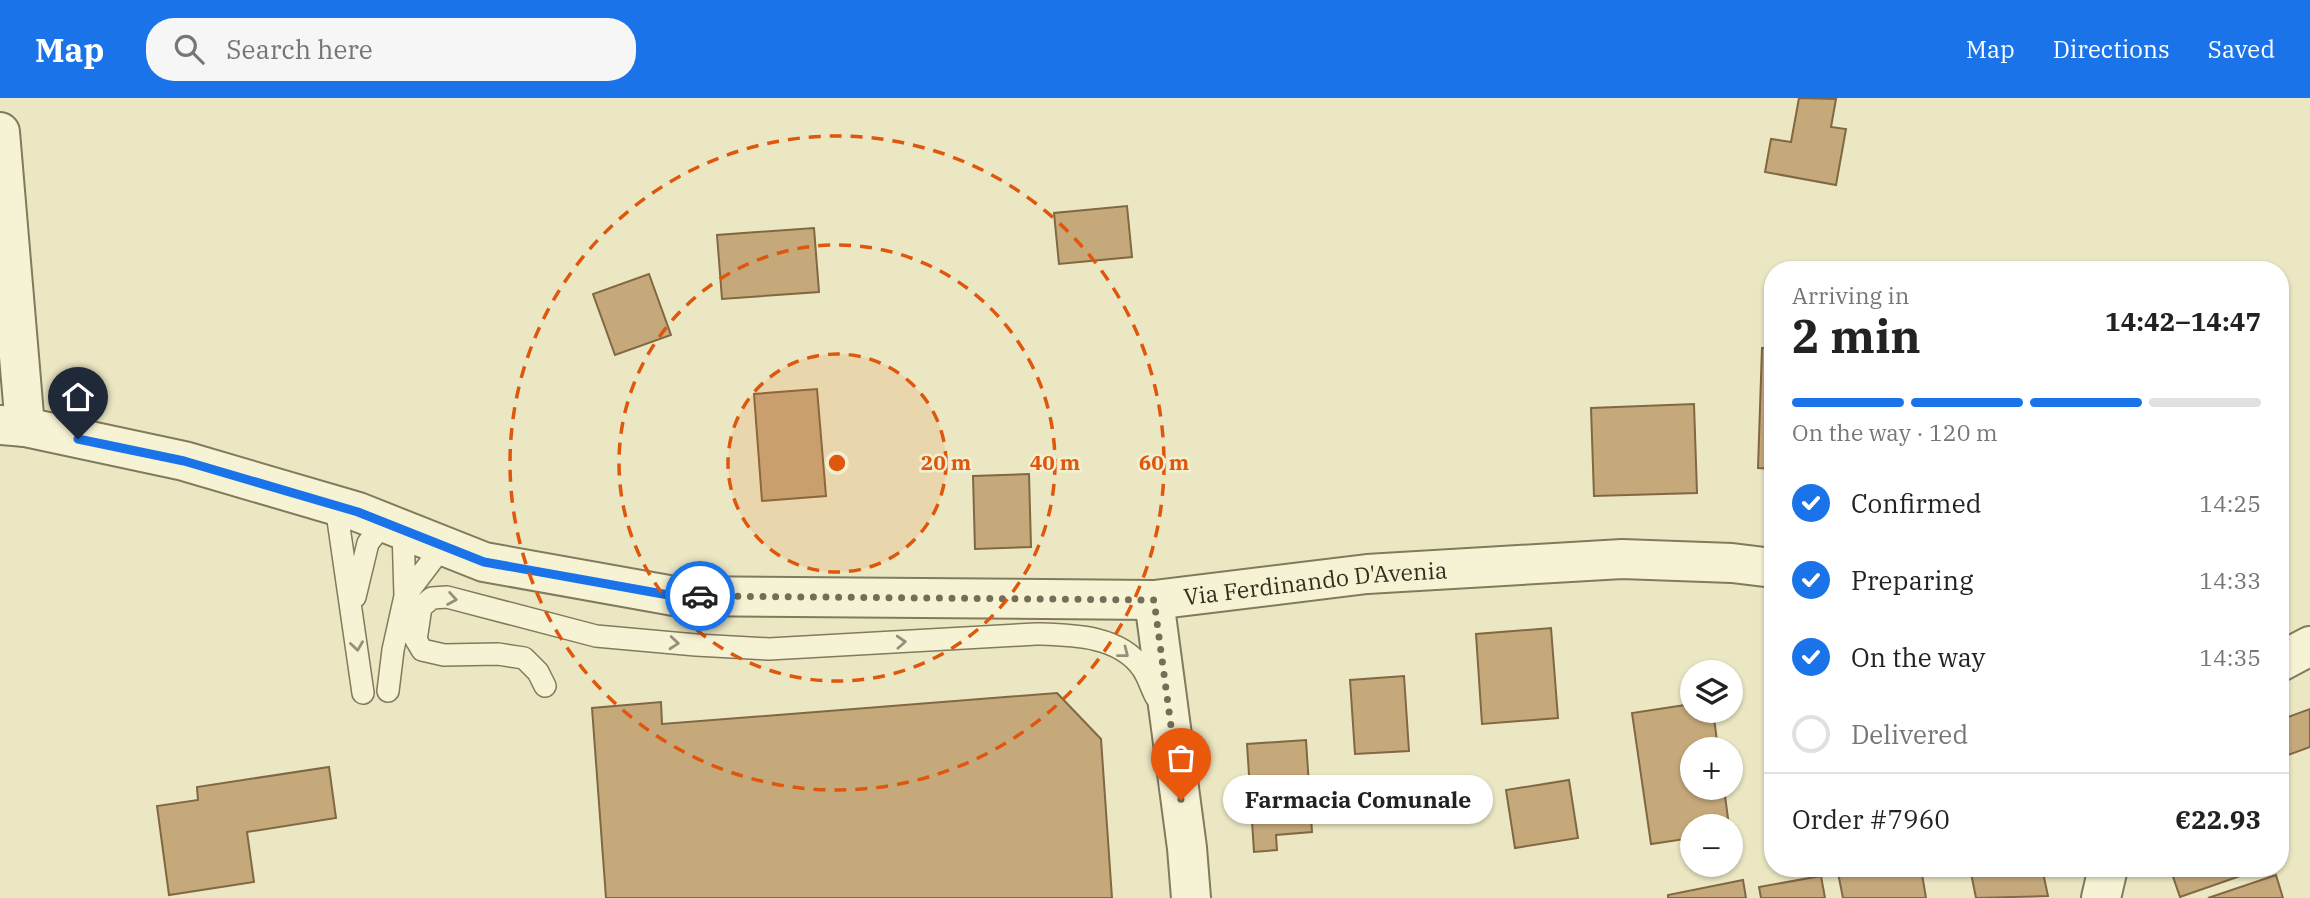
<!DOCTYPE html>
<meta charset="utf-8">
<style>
:root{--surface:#fff;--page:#f6f6f6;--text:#222;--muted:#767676;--line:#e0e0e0;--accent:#1a73e8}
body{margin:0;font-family:"IBM Plex Serif",serif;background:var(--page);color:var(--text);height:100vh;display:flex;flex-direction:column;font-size:26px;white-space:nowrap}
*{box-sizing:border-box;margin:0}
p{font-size:23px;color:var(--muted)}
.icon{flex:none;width:38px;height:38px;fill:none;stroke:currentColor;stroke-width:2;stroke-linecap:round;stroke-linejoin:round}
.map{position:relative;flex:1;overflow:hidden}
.sheet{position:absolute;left:1764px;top:163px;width:525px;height:616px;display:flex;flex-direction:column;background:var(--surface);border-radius:28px;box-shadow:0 2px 5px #0004}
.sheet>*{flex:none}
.buttons{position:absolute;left:1680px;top:562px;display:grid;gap:14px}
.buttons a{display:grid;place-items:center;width:63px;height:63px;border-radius:50%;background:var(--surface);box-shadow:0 2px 5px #0004;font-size:35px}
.pin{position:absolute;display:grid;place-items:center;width:60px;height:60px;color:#fff;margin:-72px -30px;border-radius:50% 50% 50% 0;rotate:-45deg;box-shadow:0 0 7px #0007}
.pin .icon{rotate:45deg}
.courier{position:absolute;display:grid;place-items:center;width:70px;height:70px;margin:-35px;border:5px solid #1a73e8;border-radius:50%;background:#fff;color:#222;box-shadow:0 2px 9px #0007}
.bubble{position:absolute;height:49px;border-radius:24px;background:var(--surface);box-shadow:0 2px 5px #0004;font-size:23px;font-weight:800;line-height:49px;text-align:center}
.head em{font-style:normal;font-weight:800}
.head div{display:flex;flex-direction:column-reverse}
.head{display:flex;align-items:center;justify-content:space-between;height:119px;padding:0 28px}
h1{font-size:46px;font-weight:800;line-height:52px}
.bar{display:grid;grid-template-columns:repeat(4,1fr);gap:10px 7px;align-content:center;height:84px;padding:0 28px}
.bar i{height:9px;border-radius:5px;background:var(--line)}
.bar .current{background:var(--accent)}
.bar p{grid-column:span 4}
.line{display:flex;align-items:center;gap:18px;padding:0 28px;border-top:2px solid var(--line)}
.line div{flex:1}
ol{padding:0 28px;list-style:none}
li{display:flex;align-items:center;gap:21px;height:77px}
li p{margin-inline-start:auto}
li .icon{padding:7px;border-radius:50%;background:var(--accent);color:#fff;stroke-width:4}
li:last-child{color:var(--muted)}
li i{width:38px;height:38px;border:4px solid var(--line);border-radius:50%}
header{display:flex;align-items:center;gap:42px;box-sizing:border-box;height:98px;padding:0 35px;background:var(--accent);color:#fff}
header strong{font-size:33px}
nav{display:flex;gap:38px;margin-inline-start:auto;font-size:24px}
.search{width:490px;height:63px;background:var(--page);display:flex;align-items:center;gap:18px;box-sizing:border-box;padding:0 24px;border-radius:28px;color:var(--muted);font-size:26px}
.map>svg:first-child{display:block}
.building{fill:#c6a97b;stroke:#816842;stroke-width:2}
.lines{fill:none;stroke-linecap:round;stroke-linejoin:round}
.service-casing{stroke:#83795b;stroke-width:24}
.minor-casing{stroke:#83795b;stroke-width:42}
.service{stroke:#f6f3d5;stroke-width:21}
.minor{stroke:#f6f3d5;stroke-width:38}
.oneway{stroke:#95907a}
.done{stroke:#746e58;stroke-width:7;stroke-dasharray:0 12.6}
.route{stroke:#1a73e8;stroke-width:9}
.ring{fill:none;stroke:#df570d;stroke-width:3.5;stroke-dasharray:12 9}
.labels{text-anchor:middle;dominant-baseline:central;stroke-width:5;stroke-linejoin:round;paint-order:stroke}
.street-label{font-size:23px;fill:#342d1e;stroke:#f3f0d2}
.centre{fill:#df570d;stroke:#f3f0d2;stroke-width:3.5}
.ring-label{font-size:21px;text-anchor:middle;font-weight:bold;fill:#df570d;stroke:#f3f0d2;stroke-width:5;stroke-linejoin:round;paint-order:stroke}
</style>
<header>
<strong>Map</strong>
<div class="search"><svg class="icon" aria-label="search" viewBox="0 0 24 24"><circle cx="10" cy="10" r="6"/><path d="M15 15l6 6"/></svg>Search here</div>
<nav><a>Map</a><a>Directions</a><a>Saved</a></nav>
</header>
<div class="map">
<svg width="2310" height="800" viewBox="0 0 2310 800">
<rect width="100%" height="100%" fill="#ebe7c3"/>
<!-- building -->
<path class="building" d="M1799,0L1836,1L1831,29L1846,31L1836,87L1765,74L1771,41L1791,44Z
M1127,108L1132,159L1059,166L1054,115Z
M814,130L819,194L722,201L717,137Z
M649,176L671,237L615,257L593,196Z
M1762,250H1773V371L1758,370Z
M817,291L826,398L762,403L754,296Z
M1694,306L1697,395L1594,398L1591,310Z
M1029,376L1031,449L975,451L973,378Z
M1551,530L1558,620L1482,626L1476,536Z
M1404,578L1409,653L1355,656L1350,582Z
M1057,595L1101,641L1112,800H606L592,610L661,604L662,626Z
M1692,606V612H1713L1718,651H1692V690H1724L1729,728H1692V740L1651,746L1632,615Z
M2310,611V649L2280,660V622Z
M1306,642L1312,734L1276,737L1277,752L1254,754L1247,646Z
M329,669L336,720L247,734L254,784L169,797L157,708L198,702L197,689Z
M1569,682L1578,740L1515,750L1506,692Z
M1837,770H1921L1926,800H1843Z
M1970,770H2042L2048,798L1976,800Z
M2170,770H2238L2240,778L2180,799Z
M2276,777L2283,800H2208Z
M1821,778L1825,800H1761L1759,789Z
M1743,782L1746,800H1668V797Z"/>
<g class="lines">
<defs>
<path id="service" d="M336,408L363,595
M405,498L443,448
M355,499L368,445L385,424
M401,516L422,552L444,557L498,556L524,560L538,574L545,588
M416,542L421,509L432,500L447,499L596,538L696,547L769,551L1036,536C1071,537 1119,537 1142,570C1148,578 1151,590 1156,599
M388,593L393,552L405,498L403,432"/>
<g id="minor">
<path d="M0,34L25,329"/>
<path id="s1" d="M0,327L25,329L184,363L358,414L484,464L674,498L1154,502L1367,476L1622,461L1732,465L1773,470"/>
<path d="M1154,502L1187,750L1191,800"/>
<path d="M2280,564L2310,548"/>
<path d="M2101,800L2108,770"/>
</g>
</defs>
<!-- service casing -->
<use href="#service" class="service-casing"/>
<!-- minor casing -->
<use href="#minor" class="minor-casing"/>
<!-- service -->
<use href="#service" class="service"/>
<!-- minor -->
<use href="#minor" class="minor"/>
</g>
<!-- one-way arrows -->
<defs><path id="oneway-chevron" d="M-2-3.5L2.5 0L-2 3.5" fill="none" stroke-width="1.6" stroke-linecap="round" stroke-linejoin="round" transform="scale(1.75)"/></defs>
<g class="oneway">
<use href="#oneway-chevron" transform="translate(452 501) rotate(10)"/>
<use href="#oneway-chevron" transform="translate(901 544) rotate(-3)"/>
<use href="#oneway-chevron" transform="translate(674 545) rotate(5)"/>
<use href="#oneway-chevron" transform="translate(357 548) rotate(82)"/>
<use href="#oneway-chevron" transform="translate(1124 555) rotate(38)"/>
</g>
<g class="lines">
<!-- done -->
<path class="done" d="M700,498L1154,502L1181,702"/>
<!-- route -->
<path class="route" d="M78,341L184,363L358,414L484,464L674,498H700"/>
</g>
<!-- distance rings -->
<circle cx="837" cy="365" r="109" fill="#df570d" fill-opacity=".12"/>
<g class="ring">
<circle cx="837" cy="365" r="109"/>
<circle cx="837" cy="365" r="218"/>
<circle cx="837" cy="365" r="327"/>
</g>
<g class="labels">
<!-- street labels -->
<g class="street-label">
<text stroke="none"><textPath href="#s1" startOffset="1340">Via Ferdinando D'Avenia</textPath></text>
</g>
</g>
<circle cx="837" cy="365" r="10" class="centre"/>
<g class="ring-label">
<text x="946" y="372">20 m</text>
<text x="1055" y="372">40 m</text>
<text x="1164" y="372">60 m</text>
</g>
</svg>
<div class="buttons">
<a><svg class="icon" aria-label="layers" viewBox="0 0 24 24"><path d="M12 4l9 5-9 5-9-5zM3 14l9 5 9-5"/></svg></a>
<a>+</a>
<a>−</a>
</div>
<div class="pin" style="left:1181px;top:702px;background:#ea580c"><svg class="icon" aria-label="bag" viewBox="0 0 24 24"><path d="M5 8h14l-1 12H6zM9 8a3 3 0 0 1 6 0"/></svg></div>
<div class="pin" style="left:78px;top:341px;background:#1f2937"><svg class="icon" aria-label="home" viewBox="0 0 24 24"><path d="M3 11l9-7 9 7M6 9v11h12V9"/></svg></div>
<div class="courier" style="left:700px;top:498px"><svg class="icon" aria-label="car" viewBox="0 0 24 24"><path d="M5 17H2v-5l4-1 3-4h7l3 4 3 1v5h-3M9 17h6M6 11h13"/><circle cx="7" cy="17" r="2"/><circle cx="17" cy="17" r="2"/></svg></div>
<div class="bubble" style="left:1223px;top:677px;width:270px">Farmacia Comunale</div>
<section class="sheet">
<div class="head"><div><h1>2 min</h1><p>Arriving in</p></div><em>14:42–14:47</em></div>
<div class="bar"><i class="current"></i><i class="current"></i><i class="current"></i><i></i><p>On the way · 120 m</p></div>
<ol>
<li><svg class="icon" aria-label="check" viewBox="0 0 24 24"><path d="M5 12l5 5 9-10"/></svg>Confirmed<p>14:25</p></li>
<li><svg class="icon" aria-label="check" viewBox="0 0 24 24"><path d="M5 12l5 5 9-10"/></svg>Preparing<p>14:33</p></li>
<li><svg class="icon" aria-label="check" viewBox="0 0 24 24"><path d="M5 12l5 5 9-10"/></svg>On the way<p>14:35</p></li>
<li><i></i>Delivered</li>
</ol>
<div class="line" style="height:91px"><div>Order #7960</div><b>€22.93</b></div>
</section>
</div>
